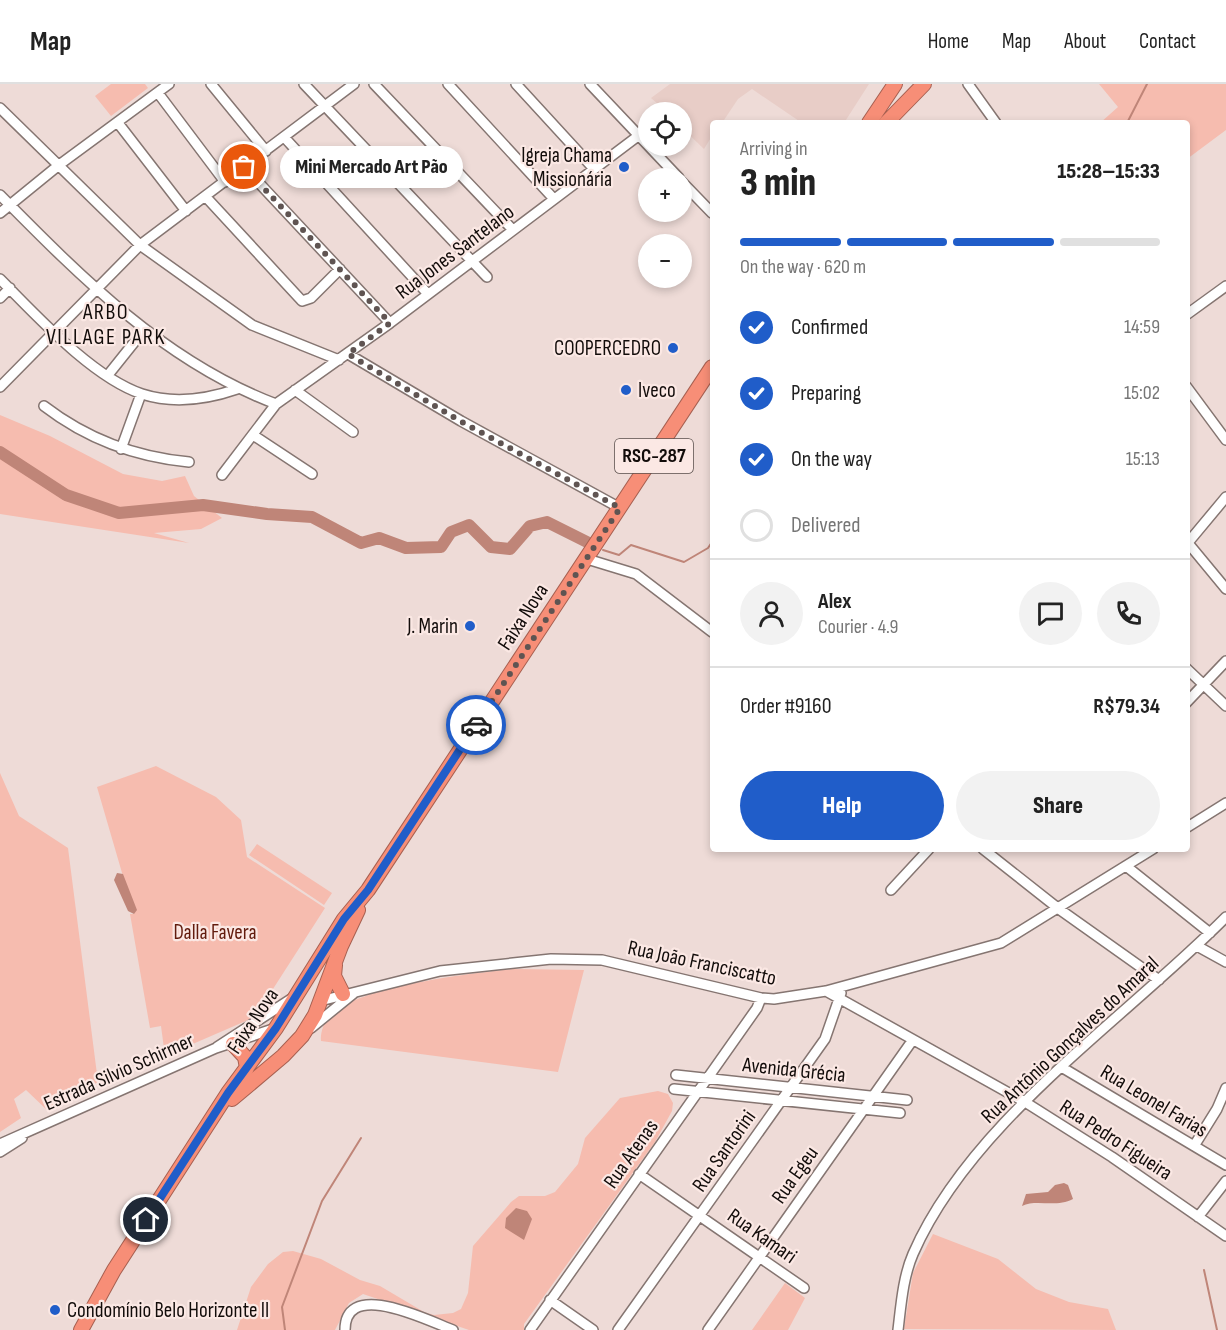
<!DOCTYPE html>
<meta charset="utf-8">
<style>
:root{--surface:#fff;--page:#f2f2f2;--text:#222;--muted:#767676;--line:#e0e0e0;--accent:#205dc9}
body{margin:0;font-family:"Sofia Sans Condensed",sans-serif;background:var(--page);color:var(--text);height:100vh;display:flex;flex-direction:column;font-size:22px;white-space:nowrap}
*{box-sizing:border-box;margin:0}
p{font-size:20px;color:var(--muted)}
.icon{flex:none;width:33px;height:33px;fill:none;stroke:currentColor;stroke-width:2;stroke-linecap:round;stroke-linejoin:round}
.map{position:relative;flex:1;overflow:hidden}
.details{position:absolute;left:710px;top:36px;width:480px;height:732px;display:flex;flex-direction:column;background:var(--surface);border-radius:6px;box-shadow:0 3px 9px #0003}
.details>*{flex:none}
.tools{position:absolute;left:638px;top:18px;display:grid;gap:12px}
.tools a{display:grid;place-items:center;width:54px;height:54px;border-radius:50%;background:var(--surface);box-shadow:0 3px 9px #0003;font-size:30px}
.pin{position:absolute;display:grid;place-items:center;width:51px;height:51px;color:#fff;margin:-26px;border:3px solid #fff;border-radius:50%;box-shadow:0 2px 6px #0007}
.courier{position:absolute;display:grid;place-items:center;width:60px;height:60px;margin:-30px;border:4px solid #205dc9;border-radius:50%;background:#fff;color:#222;box-shadow:0 2px 8px #0007}
.bubble{position:absolute;height:42px;border-radius:21px;background:var(--surface);box-shadow:0 3px 9px #0003;font-size:20px;font-weight:800;line-height:42px;text-align:center}
.overview em{font-style:normal;font-weight:800}
.overview div{display:flex;flex-direction:column-reverse}
.overview{display:flex;align-items:center;justify-content:space-between;height:102px;padding:0 30px}
h1{font-size:39px;font-weight:800;line-height:45px}
.bar{display:grid;grid-template-columns:repeat(4,1fr);gap:9px 6px;align-content:center;height:72px;padding:0 30px}
.bar i{height:8px;border-radius:4px;background:var(--line)}
.bar .current{background:var(--accent)}
.bar p{grid-column:span 4}
.line{display:flex;align-items:center;gap:15px;padding:0 30px;border-top:2px solid var(--line)}
.line div{flex:1}
.round{display:grid;place-items:center;flex:none;width:63px;height:63px;border-radius:32px;background:var(--page)}
ol{padding:0 30px;list-style:none}
li{display:flex;align-items:center;gap:18px;height:66px}
li p{margin-inline-start:auto}
li .icon{padding:6px;border-radius:50%;background:var(--accent);color:#fff;stroke-width:4}
li:last-child{color:var(--muted)}
li i{width:33px;height:33px;border:3px solid var(--line);border-radius:50%}
.button{display:flex;gap:12px;margin-top:auto;padding:12px 30px}
.button a{flex:1;height:69px;border-radius:36px;background:var(--accent);color:#fff;font-size:24px;font-weight:800;line-height:69px;text-align:center}
.button a+a{background:var(--page);color:var(--text)}
header{display:flex;align-items:center;gap:36px;box-sizing:border-box;height:84px;padding:0 30px;background:var(--surface);border-bottom:2px solid var(--line)}
header strong{font-size:28px}
nav{display:flex;gap:33px;margin-inline-start:auto;font-size:21px}
.map>svg:first-child{display:block}
.built{fill:#e8cdc7}
.green{fill:#f6bcaf}
.water{fill:#bf8578}
.lines{fill:none;stroke-linecap:round;stroke-linejoin:round}
.stream{stroke:#bf8578;stroke-width:2}
.river{stroke:#bf8578;stroke-width:12}
.minor-casing{stroke:#857571;stroke-width:12}
.highway-casing{stroke:#a76051;stroke-width:16}
.minor{stroke:#fff;stroke-width:9}
.highway{stroke:#f78e77;stroke-width:14}
.done{stroke:#5f5452;stroke-width:6;stroke-dasharray:0 10.8}
.route{stroke:#205dc9;stroke-width:8}
.poi-dot{fill:#205dc9;stroke:#fbe8e4;stroke-width:2}
.labels{text-anchor:middle;dominant-baseline:central;stroke-width:4.5;stroke-linejoin:round;paint-order:stroke}
.shield{fill:#fbe8e4;stroke:#584e4b;stroke-width:1.5}
.shield-label{font-size:20px;font-weight:bold;fill:#120c0a}
.poi-label{font-size:21px;fill:#120c0a;stroke:#fbe8e4;text-anchor:end}
.street-label{font-size:21px;fill:#120c0a;stroke:#fbe8e4}
.park-label{font-size:21px;fill:#621b0d;stroke:#fbe8e4}
.neighbourhood-label{font-size:22px;letter-spacing:1.5px;fill:#120c0a;stroke:#fbe8e4}
</style>
<header>
<strong>Map</strong>
<nav><a>Home</a><a>Map</a><a>About</a><a>Contact</a></nav>
</header>
<div class="map">
<svg width="1226" height="1246" viewBox="0 0 1226 1246">
<rect width="100%" height="100%" fill="#eedbd7"/>
<!-- built -->
<path class="built" d="M670,0H869L844,39H802L752,5L738,15L722,39H712V52L704,65L681,43V28H667L651,14Z"/>
<!-- green -->
<path class="green" d="M111,0H145L148,4L111,32L95,12Z
M1099,0H1226V46L1187,75L1186,39H1100L1118,23Z
M0,331L50,352L123,390L162,397L185,392L194,412L222,434L201,445L154,449L189,459L0,430Z
M156,682L216,713L241,736L247,773L325,824L255,933L165,972L161,942L150,944L130,830H134L97,703Z
M0,689L19,732L68,764L98,998L47,1026L26,1006L14,1015L21,1034L0,1048Z
M257,760L332,809L324,821L249,771Z
M513,885L584,886L558,988L321,957C320,948 325,934 333,928C370,901 467,890 513,885Z
M658,1007L668,1010L673,1019L672,1027L655,1058L524,1240V1246H469L363,1210L349,1219L335,1246H237L251,1203L268,1180L283,1168L293,1167L321,1175L360,1196L380,1202L424,1228L434,1231L453,1229L461,1225L468,1209L473,1162L511,1118L519,1112H545L555,1108L578,1080L585,1054L620,1014Z
M933,1150L998,1175L1036,1205L1069,1218L1108,1225L1116,1246L904,1245L913,1189Z
M785,1199L805,1214L788,1246H752Z"/>
<!-- water -->
<path class="water" d="M117,789L123,790L137,826L134,830L128,827L114,796Z
M1064,1099L1068,1101L1073,1115C1056,1124 1036,1115 1022,1122L1026,1110L1048,1108L1055,1101Z
M516,1124L527,1127L532,1135L524,1156L505,1144L506,1134Z"/>
<g class="lines">
<!-- stream -->
<path class="stream" d="M1127,39L1147,0
M603,466L619,471L631,461L684,478L708,464L712,458
M1204,1186L1217,1246
M285,1246L282,1223L322,1117L361,1054"/>
<!-- river -->
<path class="river" d="M0,368L66,411L119,429L203,421L267,430L312,433L361,459L379,454L406,464L441,463L451,448L469,441L491,463L510,465L530,442L547,438L587,458"/>
<defs>
<path id="minor" d="M211,0L266,67
M304,0L487,193
M374,0L513,146
M448,0L554,115
M516,0L594,85
M590,0L679,94
M968,0L996,39
M158,9L225,98
M0,24L140,161L252,241L339,276
M118,39L186,127
M284,53L428,210
M244,83L390,239
M681,97L712,129
M0,111C82,194 165,278 276,320
M205,112L302,217L311,214L340,185
M0,129L59,81L169,0
M0,195C37,232 92,293 142,310C173,320 208,315 237,305
M0,214L10,204
M1186,231L1226,202
M348,270L461,337L620,424
M108,291L144,246
M1186,302L1226,356
M0,303L140,161L354,0
M295,306L353,348
M44,322C87,355 135,373 189,378
M253,351L312,390
M121,365L141,310
M222,391L276,320L390,239L638,52
M1188,459L1226,505
M1186,461L1226,413
M587,475L636,490L712,548
M1186,584L1226,622
M1186,619L1226,577
M1186,744L1226,719
M983,765L1059,825L1159,896
M1126,782L1210,849
M891,806L929,765
M1197,862L1226,878
M826,907L1025,1018L1112,1073L1226,1152
M320,917L440,887L551,875L602,876L761,914L774,915L826,907L1001,859L1153,765
M311,944L354,909
M217,963L291,915
M1063,984L1226,1081
M676,991L907,1016
M674,1005L900,1029
M0,1060L216,964L276,944
M1194,1062L1217,1025L1226,1004
M0,1068L22,1054
M639,1090L804,1204
M1198,1133L1226,1097
M550,1216L593,1246
M345,1246C345,1194 429,1237 453,1246
M530,1246L757,924L761,914
M618,1246L825,955L841,909
M708,1246L912,957
M898,1246C901,1221 903,1193 913,1170C971,1037 1124,936 1226,833"/>
<path id="highway" d="M869,39L895,0
M886,39L924,0
M335,881L334,892L343,910
M233,960L245,973L247,984
M232,1015L283,972L302,952L315,931L341,862L358,826
M81,1246L114,1186L228,1009L276,944L344,835L368,806L712,283"/>
</defs>
<!-- minor casing -->
<use href="#minor" class="minor-casing"/>
<!-- highway casing -->
<use href="#highway" class="highway-casing"/>
<!-- minor -->
<use href="#minor" class="minor"/>
<!-- highway -->
<use href="#highway" class="highway"/>
</g>
<g class="lines">
<!-- done -->
<path class="done" d="M244,83L390,239L348,270L460,337L620,424L476,641"/>
<!-- route -->
<path class="route" d="M146,1136L228,1009L276,944L344,835L368,806L476,641"/>
</g>
<!-- markers -->
<g class="poi-dot">
<circle cx="624" cy="83" r="6"/>
<circle cx="673" cy="264" r="6"/>
<circle cx="626" cy="306" r="6"/>
<circle cx="470" cy="542" r="6"/>
<circle cx="55" cy="1226" r="6"/>
</g>
<g class="labels">
<!-- shield labels -->
<rect class="shield" x="615" y="355" width="78" height="34" rx="4.5"/>
<g class="shield-label">
<text x="654" y="372">RSC-287</text>
</g>
<!-- poi labels -->
<g class="poi-label">
<text x="612" y="71">Igreja Chama<tspan x="612" dy="24">Missionária</tspan></text>
<text x="661" y="264">COOPERCEDRO</text>
<text x="638" y="306" text-anchor="start">Iveco</text>
<text x="458" y="542">J. Marin</text>
<text x="67" y="1226" text-anchor="start">Condomínio Belo Horizonte II</text>
</g>
<!-- street labels -->
<g class="street-label">
<text transform="translate(455 168) rotate(-37)">Rua Jones Santelano</text>
<text transform="translate(523 533) rotate(-57)">Faixa Nova</text>
<text transform="translate(702 879) rotate(12)">Rua João Franciscatto</text>
<text transform="translate(253 937) rotate(-56)">Faixa Nova</text>
<text transform="translate(1070 956) rotate(-43)">Rua Antônio Gonçalves do Amaral</text>
<text transform="translate(794 986) rotate(6)">Avenida Grécia</text>
<text transform="translate(119 988) rotate(-24)">Estrada Silvio Schirmer</text>
<text transform="translate(1154 1017) rotate(31)">Rua Leonel Farias</text>
<text transform="translate(1116 1056) rotate(33)">Rua Pedro Figueira</text>
<text transform="translate(724 1067) rotate(-55)">Rua Santorini</text>
<text transform="translate(631 1070) rotate(-55)">Rua Atenas</text>
<text transform="translate(795 1091) rotate(-55)">Rua Egeu</text>
<text transform="translate(762 1152) rotate(35)">Rua Kamari</text>
</g>
<!-- park labels -->
<g class="park-label">
<text x="215" y="848">Dalla Favera</text>
</g>
<!-- neighbourhood labels -->
<g class="neighbourhood-label">
<text x="106" y="228">ARBO<tspan x="106" dy="25">VILLAGE PARK</tspan></text>
</g>
</g>
</svg>
<div class="tools">
<a><svg class="icon" aria-label="locate" viewBox="0 0 24 24"><circle cx="12" cy="12" r="6"/><path d="M12 2v4M12 18v4M2 12h4M18 12h4"/></svg></a>
<a>+</a>
<a>−</a>
</div>
<div class="pin" style="left:244px;top:83px;background:#ea580c"><svg class="icon" aria-label="bag" viewBox="0 0 24 24"><path d="M5 8h14l-1 12H6zM9 8a3 3 0 0 1 6 0"/></svg></div>
<div class="pin" style="left:146px;top:1136px;background:#1f2937"><svg class="icon" aria-label="home" viewBox="0 0 24 24"><path d="M3 11l9-7 9 7M6 9v11h12V9"/></svg></div>
<div class="courier" style="left:476px;top:641px"><svg class="icon" aria-label="car" viewBox="0 0 24 24"><path d="M5 17H2v-5l4-1 3-4h7l3 4 3 1v5h-3M9 17h6M6 11h13"/><circle cx="7" cy="17" r="2"/><circle cx="17" cy="17" r="2"/></svg></div>
<div class="bubble" style="left:280px;top:62px;width:183px">Mini Mercado Art Pão</div>
<section class="details">
<div class="overview"><div><h1>3 min</h1><p>Arriving in</p></div><em>15:28–15:33</em></div>
<div class="bar"><i class="current"></i><i class="current"></i><i class="current"></i><i></i><p>On the way · 620 m</p></div>
<ol>
<li><svg class="icon" aria-label="check" viewBox="0 0 24 24"><path d="M5 12l5 5 9-10"/></svg>Confirmed<p>14:59</p></li>
<li><svg class="icon" aria-label="check" viewBox="0 0 24 24"><path d="M5 12l5 5 9-10"/></svg>Preparing<p>15:02</p></li>
<li><svg class="icon" aria-label="check" viewBox="0 0 24 24"><path d="M5 12l5 5 9-10"/></svg>On the way<p>15:13</p></li>
<li><i></i>Delivered</li>
</ol>
<div class="line" style="height:108px"><a class="round"><svg class="icon" aria-label="person" viewBox="0 0 24 24"><circle cx="12" cy="8" r="4"/><path d="M4 21q1-7 8-7t8 7"/></svg></a><div><b>Alex</b><p>Courier · 4.9</p></div><a class="round"><svg class="icon" aria-label="chat" viewBox="0 0 24 24"><path d="M4 5h16v11H9l-5 4z"/></svg></a><a class="round"><svg class="icon" aria-label="phone" viewBox="0 0 24 24"><path d="M5 4h4l2 5-3 2q2 4 5 5l2-3 5 2v4C11 20 4 13 5 4z"/></svg></a></div>
<div class="line" style="height:78px"><div>Order #9160</div><b>R$79.34</b></div>
<div class="button"><a>Help</a><a>Share</a></div>
</section>
</div>
